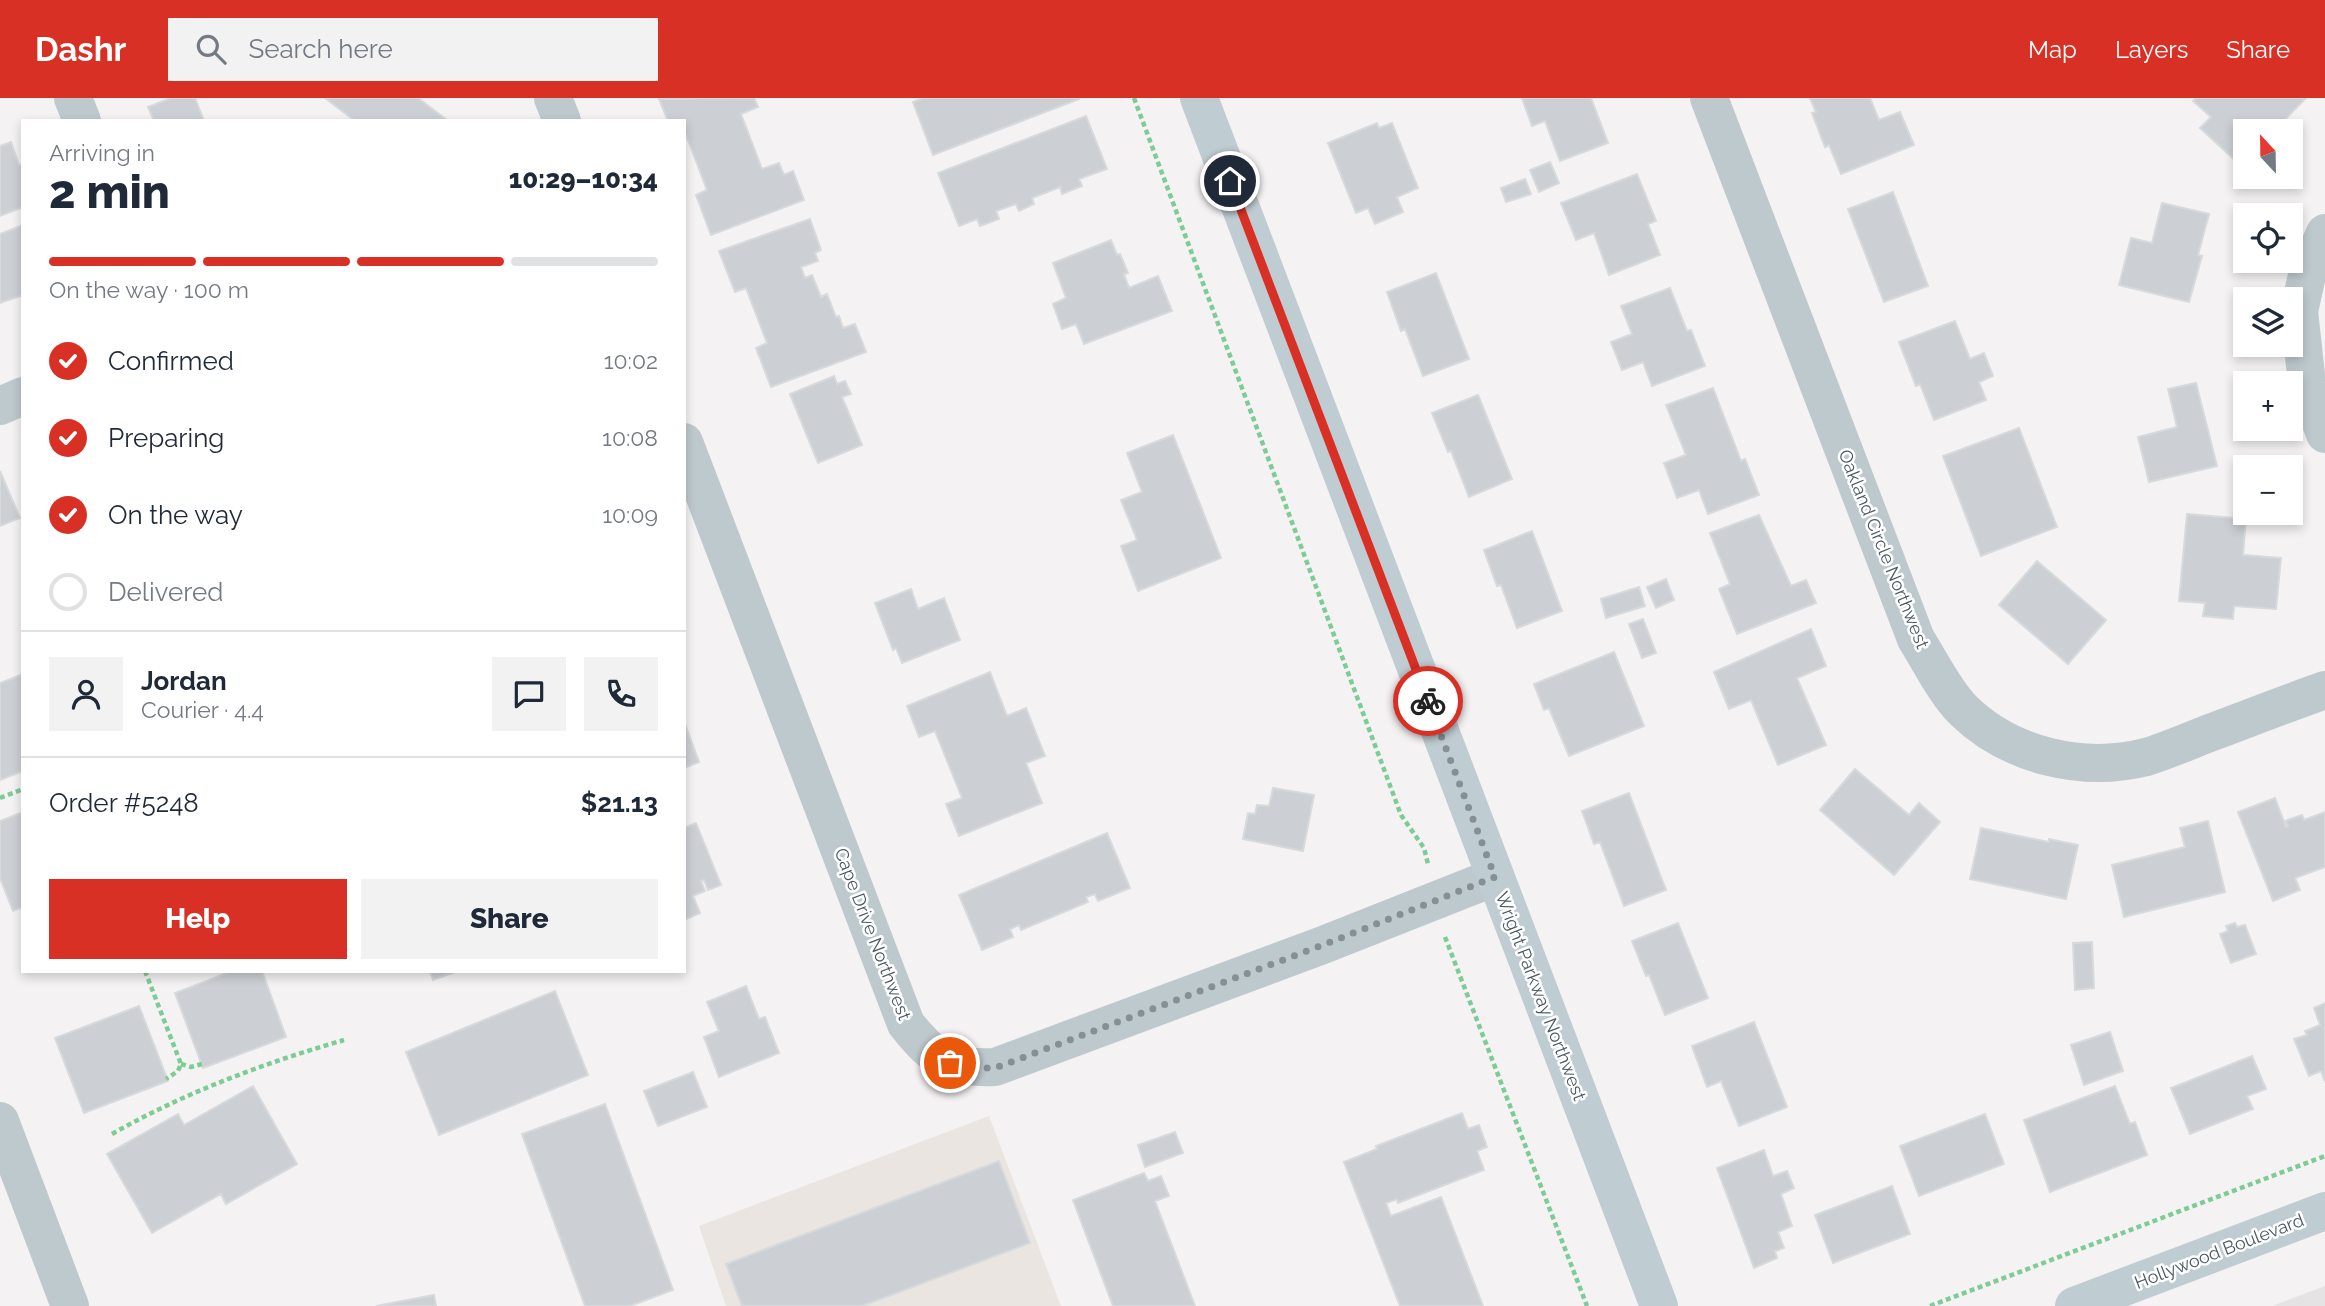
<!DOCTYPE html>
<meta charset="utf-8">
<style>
:root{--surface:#fff;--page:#f2f2f3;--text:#1f2937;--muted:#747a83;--line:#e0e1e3;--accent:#d93025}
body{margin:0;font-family:Raleway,sans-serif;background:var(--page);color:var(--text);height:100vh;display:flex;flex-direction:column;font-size:26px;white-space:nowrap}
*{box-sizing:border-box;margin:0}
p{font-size:23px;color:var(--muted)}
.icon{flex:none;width:38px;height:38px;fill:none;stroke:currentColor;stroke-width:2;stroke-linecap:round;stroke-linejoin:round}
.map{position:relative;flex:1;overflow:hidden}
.sheet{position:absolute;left:21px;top:21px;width:665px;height:854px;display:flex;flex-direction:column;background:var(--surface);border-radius:0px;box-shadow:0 4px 10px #0003}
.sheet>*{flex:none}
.needle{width:46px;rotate:338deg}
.buttons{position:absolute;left:2233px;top:21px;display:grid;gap:14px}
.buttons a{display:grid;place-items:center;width:70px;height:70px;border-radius:0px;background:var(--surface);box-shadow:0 4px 10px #0003;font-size:35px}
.pin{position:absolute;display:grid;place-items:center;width:60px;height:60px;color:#fff;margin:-30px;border:4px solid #fff;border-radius:50%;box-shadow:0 2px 7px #0007}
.courier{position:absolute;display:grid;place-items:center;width:70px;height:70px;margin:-35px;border:5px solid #d93025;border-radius:50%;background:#fff;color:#222;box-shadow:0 2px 9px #0007}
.headline em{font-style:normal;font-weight:800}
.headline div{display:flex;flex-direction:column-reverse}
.headline{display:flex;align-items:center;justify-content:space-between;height:119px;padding:0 28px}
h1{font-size:46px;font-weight:800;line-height:52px}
.bar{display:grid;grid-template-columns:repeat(4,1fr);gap:10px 7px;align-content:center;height:84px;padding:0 28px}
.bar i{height:9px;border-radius:5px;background:var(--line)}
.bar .on{background:var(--accent)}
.bar p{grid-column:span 4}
.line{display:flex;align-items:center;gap:18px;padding:0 28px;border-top:2px solid var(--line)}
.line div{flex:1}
.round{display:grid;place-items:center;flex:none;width:74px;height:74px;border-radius:0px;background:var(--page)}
ol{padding:0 28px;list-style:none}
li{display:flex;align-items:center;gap:21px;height:77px}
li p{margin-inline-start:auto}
li .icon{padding:7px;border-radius:50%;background:var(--accent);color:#fff;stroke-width:4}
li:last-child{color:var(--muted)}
li i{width:38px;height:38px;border:4px solid var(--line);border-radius:50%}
.action{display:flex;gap:14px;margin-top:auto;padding:14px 28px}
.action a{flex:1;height:80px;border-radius:0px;background:var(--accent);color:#fff;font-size:28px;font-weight:800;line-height:80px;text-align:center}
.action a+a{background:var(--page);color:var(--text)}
header{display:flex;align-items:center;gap:42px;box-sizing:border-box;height:98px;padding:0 35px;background:var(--accent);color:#fff}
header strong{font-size:33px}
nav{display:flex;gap:38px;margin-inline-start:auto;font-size:24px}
.search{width:490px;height:63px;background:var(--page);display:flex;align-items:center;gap:18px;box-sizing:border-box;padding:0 24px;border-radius:0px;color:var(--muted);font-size:26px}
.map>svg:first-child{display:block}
.commercial{fill:#eae5e0}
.education{fill:#e5e3e4}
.building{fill:#ccd0d4;stroke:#d6dadd;stroke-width:2}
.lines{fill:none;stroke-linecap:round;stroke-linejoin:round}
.path{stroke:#7dcc95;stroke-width:4.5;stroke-dasharray:5 3.5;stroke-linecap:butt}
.street{stroke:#bec9ce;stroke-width:38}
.secondary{stroke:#bfccd2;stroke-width:38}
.done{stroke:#868f93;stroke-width:7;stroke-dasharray:0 12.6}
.route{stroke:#d93025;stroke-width:9}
.labels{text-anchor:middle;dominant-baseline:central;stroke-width:5;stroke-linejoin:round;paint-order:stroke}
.street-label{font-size:18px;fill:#4a595f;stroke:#fff}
</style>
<header>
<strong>Dashr</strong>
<div class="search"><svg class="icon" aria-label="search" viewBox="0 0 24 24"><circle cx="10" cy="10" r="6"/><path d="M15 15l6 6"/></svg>Search here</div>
<nav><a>Map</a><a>Layers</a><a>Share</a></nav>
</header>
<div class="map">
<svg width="2325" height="1208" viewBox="0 0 2325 1208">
<rect width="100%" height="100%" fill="#f4f2f3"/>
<!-- commercial -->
<path class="commercial" d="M989,1018L1061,1208H726L699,1128Z"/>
<!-- education -->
<path class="education" d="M2325,1188V1208H2272Z"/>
<!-- building -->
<path class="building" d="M171,0H195L204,23H154L148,9Z
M325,0H418L447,22L355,23Z
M754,0L758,9L741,16L762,71L779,65L784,77L793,73L804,102L711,137L696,97L707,92L686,37L684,38V23H668L659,1Z
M923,0H1079V1L933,57L913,4Z
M1522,0H1591L1608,45L1560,63L1545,23L1532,28Z
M1810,0H1870L1879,22L1900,14L1914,47L1841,76L1829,47L1825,49L1812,15L1816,14Z
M2196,0H2306L2274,33H2245V58L2238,65L2200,30L2211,19L2193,3Z
M1086,18L1107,71L1079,81L1082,88L1062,96L1060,89L1032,100L1034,106L1019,113L1016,106L996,113L999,121L980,128L977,121L959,128L938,75Z
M1377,25L1379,30L1392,25L1418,90L1397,99L1403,114L1375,126L1368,110L1356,115L1328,45Z
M11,44L19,67L23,66V109L0,118V48Z
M1550,64L1559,85L1539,94L1530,72Z
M1637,76L1656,123L1648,126L1660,157L1609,177L1594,135L1576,142L1561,105Z
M1525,81L1531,96L1506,104L1501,90Z
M1893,94L1928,188L1884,204L1848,111Z
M2162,105L2209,116L2198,157L2202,158L2189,204L2119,187L2131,140L2152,145Z
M810,121L821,152L815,155L818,163L801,169L805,180L812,177L821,199L827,196L836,219L839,218L843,230L855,226L866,254L771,289L756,250L767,245L746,190L735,194L719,153Z
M23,127V197L0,205V136Z
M1111,142L1117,157L1120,156L1128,175L1124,176L1129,190L1158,178L1172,213L1084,246L1076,226L1062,231L1053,206L1066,200L1053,165Z
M1436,175L1469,261L1423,278L1405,231L1401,233L1387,194Z
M1670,190L1687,233L1691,232L1705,268L1652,288L1643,264L1622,272L1611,244L1632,236L1621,208Z
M1955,223L1970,261L1984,255L1993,278L1979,284L1986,302L1934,322L1920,286L1916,288L1899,244Z
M834,278L837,286L845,283L851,296L842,299L862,347L818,365L790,296Z
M2196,285L2217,368L2149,384L2138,339L2177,329L2168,291Z
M1713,290L1741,363L1745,361L1759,397L1708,416L1699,392L1677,400L1664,365L1686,357L1666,307Z
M1478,297L1512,381L1469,399L1451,353L1448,354L1432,315Z
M2019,330L2057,429L1981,458L1943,358Z
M1173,337L1221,460L1138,493L1121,448L1137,442L1121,402L1142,394L1127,355Z
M0,373L20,420L0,428Z
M2187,416L2246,421L2243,457L2281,460L2276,511L2234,508L2233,521L2203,518L2205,505L2179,503Z
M1759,417L1791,488L1806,482L1816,505L1737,536L1719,491L1730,486L1710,435Z
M1532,433L1562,513L1517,530L1501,487L1497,488L1484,452Z
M2037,463L2106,522L2068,566L1999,507Z
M1666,481L1674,502L1656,510L1647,489Z
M1639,489L1645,508L1606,520L1601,501Z
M911,491L918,511L944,500L960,542L902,565L896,550L893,552L875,505Z
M1643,521L1656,555L1642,560L1629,526Z
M1811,531L1826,568L1797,580L1826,647L1778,667L1751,602L1729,611L1714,574Z
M1614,554L1644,628L1569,658L1549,610L1544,612L1534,586Z
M990,574L1007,618L1026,610L1045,658L1026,665L1042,705L959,738L946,706L962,700L935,633L919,639L907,608Z
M23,576V673L0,682V585Z
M684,623L699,664L684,670Z
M1855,671L1909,717L1919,705L1940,724L1894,777L1820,712Z
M1273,690L1314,697L1303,753L1243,741L1248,715L1255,716L1257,707L1269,708Z
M1629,695L1666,792L1624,808L1600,744L1594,746L1582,713Z
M2275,700L2286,729L2288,728L2285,723L2302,717L2304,722L2325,714V769L2295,780L2300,792L2273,803L2238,714Z
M23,714V809L13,813L0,780V723Z
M2208,723L2225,794L2124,819L2112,767L2185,749L2180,730Z
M696,725L721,787L708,792L704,782L701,783L705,793L693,798L700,815L684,822V730Z
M1981,730L2049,744V741L2078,747L2066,801L1970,781Z
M1107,735L1130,790L1098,803L1095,796L1086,799L1088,804L1021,832L1019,827L1010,831L1013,839L982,852L959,797Z
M1678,825L1708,900L1665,917L1649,877L1646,878L1632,843Z
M2235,825L2237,829L2245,827L2256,856L2231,865L2220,836L2228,833L2226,828Z
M2092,844L2094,890L2075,892L2073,845Z
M232,873H262L286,939L203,970L175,895Z
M430,873H458L433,882Z
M746,888L759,921L765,919L779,955L719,979L704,939L719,933L707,904Z
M555,893L588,977L439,1037L406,954Z
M2325,905V984L2321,973L2309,978L2294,941L2307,937L2305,933L2320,927L2314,910Z
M139,908L168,983L84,1015L55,940Z
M1754,924L1787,1009L1739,1028L1721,983L1707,989L1692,948Z
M2110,934L2123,973L2084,987L2071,947Z
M2252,958L2266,991L2247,998L2253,1011L2190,1036L2171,990Z
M693,974L707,1009L658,1028L644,993Z
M253,988L297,1066L226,1106L221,1096L152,1135L107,1056L178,1016L184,1027Z
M2115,988L2130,1026L2135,1024L2147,1057L2050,1094L2024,1022Z
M605,1006L673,1192L630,1208H585L522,1036Z
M1462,1015L1468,1031L1479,1027L1487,1049L1477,1053L1484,1072L1398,1105L1397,1101L1386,1105L1391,1118L1441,1099L1483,1208H1400L1344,1064L1377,1051L1376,1048Z
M1985,1016L2004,1066L1919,1098L1900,1048Z
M1175,1034L1183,1055L1145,1069L1138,1047Z
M1764,1052L1773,1078L1787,1073L1794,1090L1781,1096L1792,1128L1778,1134L1784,1150L1775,1153L1777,1160L1754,1170L1717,1070Z
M999,1063L1030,1145L862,1208H742L726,1166Z
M1144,1075L1148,1083L1161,1078L1169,1098L1155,1103L1195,1208H1113L1073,1102Z
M1892,1088L1910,1136L1833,1165L1815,1117Z
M434,1197L436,1208H376Z"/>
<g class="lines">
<!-- path -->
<path class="path" d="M1134,0L1401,717L1424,750L1428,766
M0,700L23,691
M1445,839L1587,1208
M145,873L181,966L178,973L166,981
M181,966L191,969L202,966
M112,1036C184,995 264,965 344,942
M1930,1208L2325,1058"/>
<!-- street -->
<path class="street" d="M73,0L82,23
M553,0L562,23
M1709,0L1916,541C1930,563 1945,594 1963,612C2010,658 2083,675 2146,659C2169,652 2193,641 2215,633C2252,619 2288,605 2325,592
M2325,135L2308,173L2299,213L2307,286L2325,336
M0,308L23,298
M684,344L906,926C934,961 949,971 995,969L1323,847L1495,779
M0,1023L70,1208"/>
<!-- secondary -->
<path class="secondary" d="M1199,0L1659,1208
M2074,1208L2325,1113"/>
</g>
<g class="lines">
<!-- done -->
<path class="done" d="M950,965L970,970H995L1323,847L1495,779L1428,603"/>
<!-- route -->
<path class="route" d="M1230,83L1428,603"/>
</g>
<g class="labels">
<!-- street labels -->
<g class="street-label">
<text transform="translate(1884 451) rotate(68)">Oakland Circle Northwest</text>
<text transform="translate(873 836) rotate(69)">Cape Drive Northwest</text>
<text transform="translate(1541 898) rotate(69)">Wright Parkway Northwest</text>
<text transform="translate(2219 1153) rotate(-21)">Hollywood Boulevard</text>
</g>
</g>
</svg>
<div class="buttons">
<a><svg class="needle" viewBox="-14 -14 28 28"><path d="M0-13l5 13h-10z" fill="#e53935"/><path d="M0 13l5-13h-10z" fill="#747a83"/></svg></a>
<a><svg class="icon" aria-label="locate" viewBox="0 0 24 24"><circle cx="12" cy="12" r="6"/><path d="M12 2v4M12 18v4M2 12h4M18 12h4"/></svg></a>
<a><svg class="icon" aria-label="layers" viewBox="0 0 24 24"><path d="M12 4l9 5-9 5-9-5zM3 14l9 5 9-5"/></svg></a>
<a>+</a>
<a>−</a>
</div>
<div class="pin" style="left:950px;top:965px;background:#ea580c"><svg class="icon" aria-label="bag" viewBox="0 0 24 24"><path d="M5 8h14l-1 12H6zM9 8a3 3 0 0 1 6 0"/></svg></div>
<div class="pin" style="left:1230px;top:83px;background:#1f2937"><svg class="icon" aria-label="home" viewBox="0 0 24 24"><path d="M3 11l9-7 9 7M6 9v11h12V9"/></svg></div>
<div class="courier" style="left:1428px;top:603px"><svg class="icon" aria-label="bike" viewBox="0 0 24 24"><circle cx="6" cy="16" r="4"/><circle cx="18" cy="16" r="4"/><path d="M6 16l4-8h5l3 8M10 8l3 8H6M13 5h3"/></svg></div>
<section class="sheet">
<div class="headline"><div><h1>2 min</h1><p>Arriving in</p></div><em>10:29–10:34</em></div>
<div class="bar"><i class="on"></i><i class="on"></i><i class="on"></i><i></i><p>On the way · 100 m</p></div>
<ol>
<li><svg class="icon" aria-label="check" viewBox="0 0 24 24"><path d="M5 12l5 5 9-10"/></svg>Confirmed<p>10:02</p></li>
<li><svg class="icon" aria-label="check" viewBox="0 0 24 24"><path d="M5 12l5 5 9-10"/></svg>Preparing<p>10:08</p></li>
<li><svg class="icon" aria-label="check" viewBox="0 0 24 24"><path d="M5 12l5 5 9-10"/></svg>On the way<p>10:09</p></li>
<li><i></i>Delivered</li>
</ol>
<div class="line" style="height:126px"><a class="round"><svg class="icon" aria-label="person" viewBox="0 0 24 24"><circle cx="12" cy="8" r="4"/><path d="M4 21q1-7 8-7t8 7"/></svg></a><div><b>Jordan</b><p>Courier · 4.4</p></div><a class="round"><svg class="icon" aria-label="chat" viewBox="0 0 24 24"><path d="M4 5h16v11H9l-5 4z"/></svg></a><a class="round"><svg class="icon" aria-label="phone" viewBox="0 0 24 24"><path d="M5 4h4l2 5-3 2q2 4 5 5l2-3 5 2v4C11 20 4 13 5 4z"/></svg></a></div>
<div class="line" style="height:91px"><div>Order #5248</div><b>$21.13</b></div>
<div class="action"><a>Help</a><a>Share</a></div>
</section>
</div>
